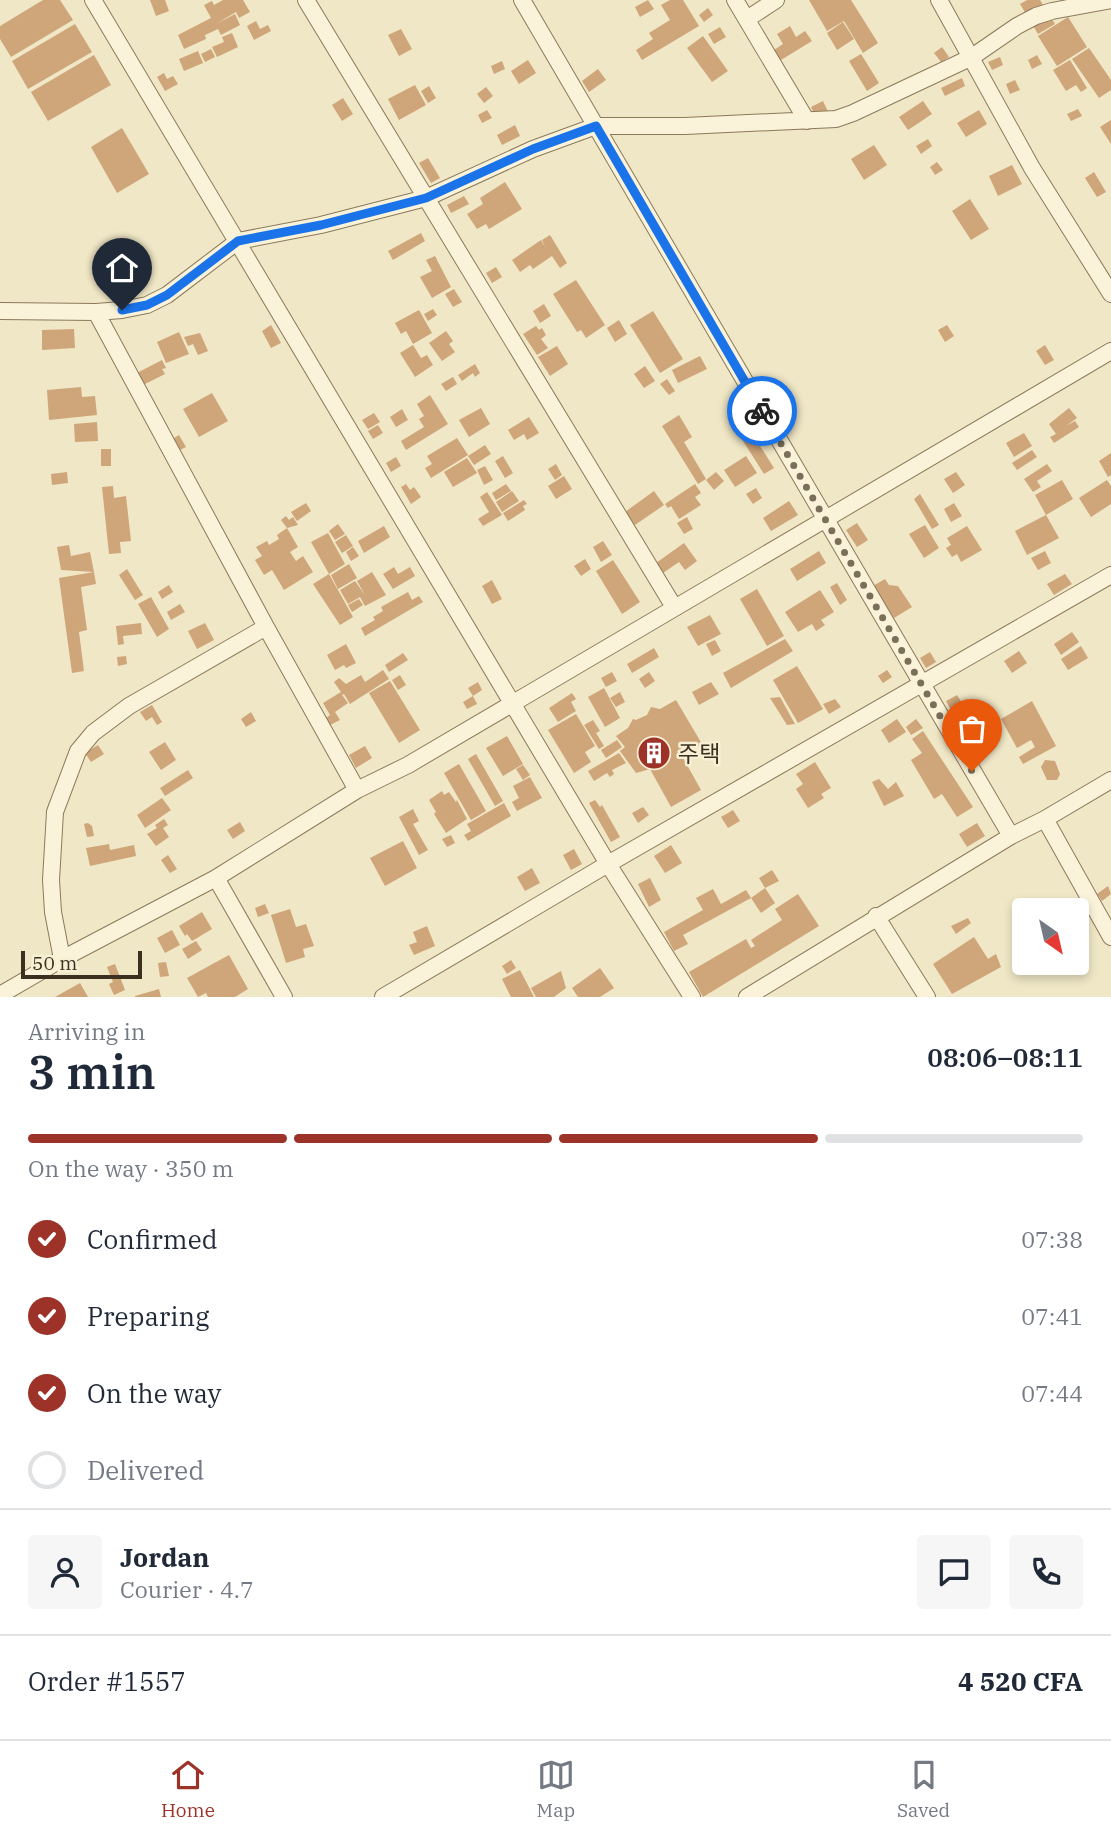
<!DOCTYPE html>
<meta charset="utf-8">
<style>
:root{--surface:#fff;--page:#f6f6f7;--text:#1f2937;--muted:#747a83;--line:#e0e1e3;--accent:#9d3229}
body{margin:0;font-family:"IBM Plex Serif","Noto Sans KR",serif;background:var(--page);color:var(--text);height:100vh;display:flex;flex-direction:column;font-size:26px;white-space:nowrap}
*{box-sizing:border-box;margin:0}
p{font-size:23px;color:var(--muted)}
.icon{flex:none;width:38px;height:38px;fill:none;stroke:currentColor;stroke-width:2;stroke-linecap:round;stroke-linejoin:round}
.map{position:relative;height:997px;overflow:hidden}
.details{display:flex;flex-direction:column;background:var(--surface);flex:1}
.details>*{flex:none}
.needle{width:46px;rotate:146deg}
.fabs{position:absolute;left:1012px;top:898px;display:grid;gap:14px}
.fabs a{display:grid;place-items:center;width:77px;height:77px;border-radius:7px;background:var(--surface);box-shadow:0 4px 10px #0003;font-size:35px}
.scale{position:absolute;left:21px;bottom:18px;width:121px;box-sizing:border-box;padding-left:7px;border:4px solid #3b2f1f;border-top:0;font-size:19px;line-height:24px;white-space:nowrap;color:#3b2f1f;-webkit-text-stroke:5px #f7f0d5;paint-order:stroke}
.pin{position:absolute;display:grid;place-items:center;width:60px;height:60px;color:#fff;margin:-72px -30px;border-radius:50% 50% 50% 0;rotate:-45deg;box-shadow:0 0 7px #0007}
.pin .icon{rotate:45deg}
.courier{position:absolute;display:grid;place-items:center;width:70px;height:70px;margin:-35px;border:5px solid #1a73e8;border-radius:50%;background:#fff;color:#222;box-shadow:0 2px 9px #0007}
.overview em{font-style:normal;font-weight:600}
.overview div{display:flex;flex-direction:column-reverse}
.overview{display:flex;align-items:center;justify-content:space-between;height:119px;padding:0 28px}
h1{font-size:46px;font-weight:600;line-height:52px}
.bar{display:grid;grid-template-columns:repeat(4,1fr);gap:10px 7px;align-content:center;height:84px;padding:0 28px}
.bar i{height:9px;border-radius:5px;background:var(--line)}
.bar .active{background:var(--accent)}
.bar p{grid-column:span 4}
.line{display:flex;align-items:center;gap:18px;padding:0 28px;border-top:2px solid var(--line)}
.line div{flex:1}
.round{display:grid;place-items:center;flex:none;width:74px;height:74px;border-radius:7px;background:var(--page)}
ol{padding:0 28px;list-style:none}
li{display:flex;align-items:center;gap:21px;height:77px}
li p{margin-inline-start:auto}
li .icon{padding:7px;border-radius:50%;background:var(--accent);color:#fff;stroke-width:4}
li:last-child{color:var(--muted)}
li i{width:38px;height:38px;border:4px solid var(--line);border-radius:50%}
.tab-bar{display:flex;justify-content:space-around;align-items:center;height:98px;border-top:2px solid var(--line);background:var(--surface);font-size:19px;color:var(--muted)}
.tab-bar a{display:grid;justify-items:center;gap:4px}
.tab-bar .active{color:var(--accent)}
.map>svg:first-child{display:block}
.building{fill:#cfa57a}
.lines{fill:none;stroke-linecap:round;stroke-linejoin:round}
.street-casing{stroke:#8c795b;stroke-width:18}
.street{stroke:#faf3d9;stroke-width:16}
.done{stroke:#7a6f59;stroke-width:7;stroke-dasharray:0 12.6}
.route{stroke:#1a73e8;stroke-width:9}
.labels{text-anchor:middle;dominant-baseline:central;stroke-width:5;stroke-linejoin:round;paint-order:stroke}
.poi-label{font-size:23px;fill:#3b2f1f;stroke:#f7f0d5;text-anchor:start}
</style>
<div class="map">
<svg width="1111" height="997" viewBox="0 0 1111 997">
<rect width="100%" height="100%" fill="#f0e7c6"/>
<!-- building -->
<path class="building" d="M43,0H60L73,20L11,57L0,39V26Z
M150,0H165L169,11L156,16Z
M223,0H243L250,12L239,18L236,12L216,24L235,14L240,25L221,35L218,29L205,35L206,39L184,49L178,35L211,18L204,5L212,1L214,5Z
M648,0L654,9L640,17L635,7Z
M670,0H683L699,26L642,60L636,50L653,39L649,33L670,20L661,5Z
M809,0H851L878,43L863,53L844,21L827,31Z
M1027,0H1040L1055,24L1038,34L1020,4Z
M708,8L713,15L704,22L699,15Z
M1068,17L1087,47L1057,66L1038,36Z
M256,21L260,29L268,25L271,31L254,40L247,26Z
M843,22L854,39L837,50L827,33Z
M75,24L92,52L28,89L12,61Z
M790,26L796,37L805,31L812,41L781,60L774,50L783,44L777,34Z
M720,27L726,37L714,44L708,34Z
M401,29L412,49L399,56L388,35Z
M232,33L238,47L217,57L212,47L224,42L222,37Z
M703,36L728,71L712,82L687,48Z
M942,47L949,57L941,62L934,53Z
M1089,48L1111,80V90L1099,98L1072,59Z
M211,49L215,57L205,62L201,54Z
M198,51L203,63L184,71L179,59Z
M861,54L879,83L867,91L849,61Z
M94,55L111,85L48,121L31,92Z
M1037,55L1042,64L1032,69L1028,60Z
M1000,57L1003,65L992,70L988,62Z
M528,60L536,73L519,84L511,71Z
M1070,60L1087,88L1081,92L1076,85L1066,91L1053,70Z
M502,61L505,69L494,74L491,66Z
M598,69L606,80L589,92L582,81Z
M164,73L167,79L173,76L178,84L165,91L157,77Z
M962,78L965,86L945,96L941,88Z
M1015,80L1020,90L1010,94L1006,84Z
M415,85L426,105L399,120L388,99Z
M429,86L436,98L428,103L421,91Z
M486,87L493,96L484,103L477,94Z
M343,98L353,114L342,121L332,105Z
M823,101L829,114L817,120L811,107Z
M923,101L932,114L908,130L899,117Z
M1078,109L1082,116L1071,121L1067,114Z
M487,110L492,118L482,123L478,115Z
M979,110L987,124L966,137L957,123Z
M1111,120V144L1100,127Z
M515,125L520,136L502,145L497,135Z
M122,128L149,174L117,193L91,147Z
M928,139L932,146L921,154L916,146Z
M874,145L887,165L864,180L851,159Z
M428,158L440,178L431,183L419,163Z
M937,162L943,170L935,175L930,167Z
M1012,165L1022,184L998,196L989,176Z
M1094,172L1106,192L1097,197L1085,178Z
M505,182L522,209L489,229L486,224L477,229L467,214L483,204L480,198Z
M464,196L469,204L451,213L447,205Z
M970,199L989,229L971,240L952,211Z
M421,233L425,241L393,260L388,251Z
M550,235L567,263L560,268L552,256L533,269L530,265L520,272L512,260L541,240L545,247L542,240Z
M435,256L451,287L432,298L420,277L432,271L426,260Z
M496,267L502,277L492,283L486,273Z
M576,280L605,325L586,338L581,330L577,332L553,294Z
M454,289L462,302L453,307L445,294Z
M544,304L551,316L540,323L533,311Z
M433,309L437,315L428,321L424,314Z
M419,310L432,333L413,344L406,331L401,334L395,323Z
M653,311L683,359L660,373L630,325Z
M619,320L627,334L615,342L607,328Z
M271,325L281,343L271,348L262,331Z
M947,325L954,336L945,342L938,330Z
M536,326L539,330L542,328L546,335L541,339L548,348L537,355L523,334Z
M74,329L75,348L42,350V330Z
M446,331L453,341L449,344L455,352L442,361L429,343Z
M179,332L189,354L166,363L157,342Z
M200,333L208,351L198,355L193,344L188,346L184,337Z
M413,345L421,358L427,355L433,365L415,377L400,353Z
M1045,345L1054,360L1045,365L1036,351Z
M557,346L568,364L550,376L538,357Z
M700,356L707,369L678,383L672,370Z
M162,360L166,368L162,369L165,374L141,386L135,374Z
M475,364L480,373L475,377L473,373L462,381L458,375Z
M645,366L655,381L644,388L634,374Z
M453,377L457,384L446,391L441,384Z
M667,379L675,391L669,395L660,384Z
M81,387L82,397L95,396L97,415L49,420L47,390Z
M212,393L228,421L199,437L183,409Z
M430,395L448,424L406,450L401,441L424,427L419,419L424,416L417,404Z
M481,408L490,424L469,437L459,420Z
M1069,408L1077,418L1066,426L1075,421L1079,427L1054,443L1050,437L1056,434L1049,424Z
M402,409L408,420L396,427L390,417Z
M374,413L380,422L368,429L362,420Z
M679,415L692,437L684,442L706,479L698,484L662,426Z
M741,416L774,468L764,474L731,422Z
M529,417L539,433L527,440L524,434L514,440L508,430Z
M97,422L98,441L75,442L74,424Z
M378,425L383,433L373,439L368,431Z
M1024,433L1032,446L1014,457L1006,443Z
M179,435L186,447L176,452L169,441Z
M457,438L468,455L431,478L425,468L432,464L427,456Z
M485,445L491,454L474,465L468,456Z
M101,449H111V466H101Z
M1032,450L1037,457L1017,470L1012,463Z
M1111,453V475L1108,477L1099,461Z
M503,456L513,473L505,478L495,461Z
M746,456L757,473L735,487L724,470Z
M396,457L401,466L391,472L386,463Z
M467,458L477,473L453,487L444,472Z
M556,464L562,475L555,480L548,469Z
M1047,464L1052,471L1037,481L1041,487L1033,492L1024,479Z
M485,466L493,480L484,485L477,470Z
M67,472L68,483L52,485L51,474Z
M716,472L724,481L714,490L706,480Z
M956,472L965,485L953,493L944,479Z
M564,476L572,489L556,499L548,486Z
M1062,480L1073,499L1046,515L1059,538L1027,555L1015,531L1046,515L1035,495Z
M1107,480L1111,486V504L1091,517L1079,498Z
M406,484L410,490L414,487L421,497L411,504L401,487Z
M506,484L511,491L496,500L492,493Z
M695,484L701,493L695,497L701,505L679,519L671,506L668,508L665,504Z
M113,486L114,498L126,496L131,541L120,542L121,553L109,554L102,487Z
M756,488L762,498L753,504L746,494Z
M512,491L519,501L502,512L496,502Z
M654,491L664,505L635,525L625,512Z
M487,492L502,515L483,526L478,519L489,512L480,497Z
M920,494L939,525L932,529L914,499Z
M524,500L527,504L523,506L525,510L508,521L503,513Z
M789,501L798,515L771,531L763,518Z
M306,503L311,511L297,521L291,512Z
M954,503L962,516L951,522L944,509Z
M286,516L289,520L293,517L298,525L287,528L281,520Z
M687,517L693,529L684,534L677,523Z
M857,523L868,540L857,547L846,530Z
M338,524L345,534L335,540L329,531Z
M925,525L939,548L924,558L909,534Z
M384,526L390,537L364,553L358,541Z
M967,526L982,550L961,562L957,554L952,557L946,548L951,545L947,538Z
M287,528L298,547L290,552L296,561L303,556L313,572L284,590L272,570L264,575L255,560L262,556L256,547L267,541L269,545L279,539L277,535Z
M328,533L345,564L329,574L311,542Z
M346,535L353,546L342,553L335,542Z
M603,541L612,555L601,562L593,547Z
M684,543L697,561L685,570L679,562L663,573L656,563Z
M69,545L71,556L90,552L94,572L61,570L57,547Z
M353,547L359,556L351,561L346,552Z
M819,551L826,563L797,581L790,569Z
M1045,551L1051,563L1038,570L1031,558Z
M585,559L591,569L581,576L574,566Z
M613,560L640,602L622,614L596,571Z
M349,564L357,578L338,589L331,575Z
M394,567L398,574L410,567L415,576L393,589L383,574Z
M127,569L143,595L135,600L119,575Z
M94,572L96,584L81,587L87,630L79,632L84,671L72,673L59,578Z
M372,572L386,595L365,606L360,597L348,604L340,590L355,581L365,595L357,581Z
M329,574L353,617L340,625L313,584Z
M1065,574L1072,584L1054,595L1047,584Z
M885,579L889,585L898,586L912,607L894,618L873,586Z
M492,580L502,599L492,604L482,586Z
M837,583L847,600L840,605L830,587Z
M169,585L173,592L162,599L158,592Z
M757,589L784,636L767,646L740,599Z
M820,590L834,612L821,620L825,625L816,631L812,624L798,632L785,612Z
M408,592L412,600L419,596L423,602L365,636L361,628L375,620L373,617L383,611L381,607Z
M151,597L169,629L157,637L138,604Z
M359,599L363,605L352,612L348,605Z
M180,604L185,612L171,620L167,612Z
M710,615L721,634L698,646L687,627Z
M141,623L142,634L123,636L124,644L118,645L116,626Z
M205,623L214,640L197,649L188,631Z
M1072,632L1079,642L1061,655L1054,644Z
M785,639L793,651L731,688L723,673Z
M715,640L721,651L712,656L706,644Z
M346,644L356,663L346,668L344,665L335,670L327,655Z
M1081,646L1088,658L1068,670L1061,659Z
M654,648L659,657L632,673L627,664Z
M1019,651L1027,663L1012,673L1004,661Z
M930,652L936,662L926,668L920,658Z
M403,653L408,660L389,672L385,665Z
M126,656L127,664L118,666L117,657Z
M797,666L823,709L798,723L773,680Z
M383,670L389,679L350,704L344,694L342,695L348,703L335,712L340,720L330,725L326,718L330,715L323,703L341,692L334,682L339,678L346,684L361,675L365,682Z
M887,670L892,677L883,683L878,676Z
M612,672L617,681L606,687L601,678Z
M649,672L655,681L645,688L639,679Z
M400,675L406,685L398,690L392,680Z
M390,681L420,730L399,743L369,693Z
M478,682L482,690L473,696L477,704L467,709L463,702L473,696L468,688Z
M711,682L719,694L699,705L692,692Z
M604,688L620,718L605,727L588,697Z
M620,692L625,702L616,707L610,698Z
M572,693L576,699L571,702L576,711L558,722L549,708Z
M957,695L962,703L951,710L946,701Z
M780,697L795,724L787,725L770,698Z
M835,699L841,707L829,714L823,704Z
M676,700L702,744L682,756L701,790L671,807L650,769L636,773L620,751L625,747L616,736L628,728L633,719L636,720L647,715L651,707L660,709Z
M1032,701L1056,746L1023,764L1019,757L1035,747L1031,740L1017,748L1001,719Z
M152,705L162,722L157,725L152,717L146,721L140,712Z
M251,712L256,721L246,727L241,719Z
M576,714L595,746L585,752L591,762L574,773L548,730Z
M897,719L906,732L889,743L881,730Z
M916,719L923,728L911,735L906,727Z
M593,720L600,731L596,733L604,746L599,749L584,725Z
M923,731L973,807L957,817L942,794L934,799L911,760L922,753L912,739Z
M507,736L523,764L503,776L486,748Z
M617,740L622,747L606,758L601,750Z
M165,742L176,760L161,770L149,752Z
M98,745L104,754L91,762L85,753Z
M365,746L372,758L356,768L349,755Z
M619,753L626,763L612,770L614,774L610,777L607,773L594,781L588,771Z
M476,754L503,801L495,806L468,759Z
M1045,760L1055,761L1060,774L1057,780H1047L1041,767Z
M815,762L831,788L821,794L824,798L808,808L796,789L803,784L796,774Z
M459,764L486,811L471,820L444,773Z
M523,765L530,775L523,780L516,769Z
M188,770L193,778L165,796L160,788Z
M530,777L542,798L517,811L512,802L519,798L513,786Z
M879,779L888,789L896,782L904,796L884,806L872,782Z
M442,791L444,795L449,792L456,802L457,800L467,819L446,833L434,814L436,812L429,800Z
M162,798L171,810L145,828L137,815Z
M595,800L600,807L602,805L620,837L611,842L589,803Z
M504,803L511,816L468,841L464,835L471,831L467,824Z
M643,807L649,815L638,823L632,813Z
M413,809L419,821L413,824L428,850L419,855L399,817Z
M733,810L740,821L728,828L721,817Z
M164,819L168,825L163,828L169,837L156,846L147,834L157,828L155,825Z
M240,822L245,831L233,839L227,830Z
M88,823L92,826L94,836L87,837L84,824Z
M977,823L985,836L967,847L959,834Z
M451,835L455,843L447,847L442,839Z
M403,841L417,868L385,886L370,858Z
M109,844L110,850L134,845L136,856L90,866L86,848Z
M671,845L682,863L665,873L654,856Z
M574,849L582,864L571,870L563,855Z
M168,855L177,869L170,873L161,860Z
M532,868L540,883L525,891L517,877Z
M772,870L779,881L765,888L775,903L761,913L751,898L765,888L759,878Z
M650,878L661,900L649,907L638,884Z
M1108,886L1111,894L1102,901L1097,894Z
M713,889L721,904L746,890L751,898L683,935L688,944L674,951L664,932L703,910L696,898Z
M798,894L819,926L703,997L689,972L746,939L751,948L755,946L751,940L782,920L775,909Z
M265,904L269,913L258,917L255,908Z
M290,909L296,927L306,924L314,946L303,949L305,957L286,963L271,915Z
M202,912L212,929L192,941L187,934L185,936L179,926Z
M968,918L971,923L956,934L951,926Z
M427,926L435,946L414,955L409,945L417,942L413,932Z
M172,930L180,945L165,953L157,938Z
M974,937L988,959L996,954L1001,967L952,994L933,964Z
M196,941L202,950L188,959L182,949Z
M229,955L248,989L235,997H208L206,993L198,997L187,978Z
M511,960L516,968L507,974L502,966Z
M166,962L169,976L160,977L158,963Z
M115,964L125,990L114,995L109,984L113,982L107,967Z
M600,968L614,988L600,997H578L572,988Z
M520,970L534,997H511L502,979Z
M561,971L566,988L554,997H536L531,988Z
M80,983L88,997H55Z
M159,989L161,997H135V996Z"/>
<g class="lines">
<defs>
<path id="street" d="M93,0L608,864L692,997
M306,0L674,607
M522,0L1011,836
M735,0L807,121
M939,0L1032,168L1111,294
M747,19L776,0
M0,311L96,312L122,310L147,305L167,295L238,241L321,225L426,198L533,149L596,126H685L836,119L853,113L972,57L1017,26L1036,16L1052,11L1111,0
M96,312L266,627L357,790
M1045,819L1111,937
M216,878L284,997
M876,916L927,997
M62,959L53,912L51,880L55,812L78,751L93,733L129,706L266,627
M0,995L62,959L216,878L357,790L408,765L1111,351
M383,997L608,864L1111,575
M747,997L1011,836L1045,819L1111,780"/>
</defs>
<!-- street casing -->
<use href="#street" class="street-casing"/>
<!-- street -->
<use href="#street" class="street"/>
</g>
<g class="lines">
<!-- done -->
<path class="done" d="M762,411L972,771"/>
<!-- route -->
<path class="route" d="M122,310L147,305L167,295L238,241L321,225L426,198L533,149L596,126L762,411"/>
</g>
<!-- icons -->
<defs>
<symbol id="building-disc" viewBox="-11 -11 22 22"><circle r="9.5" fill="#9d3229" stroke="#f7f0d5"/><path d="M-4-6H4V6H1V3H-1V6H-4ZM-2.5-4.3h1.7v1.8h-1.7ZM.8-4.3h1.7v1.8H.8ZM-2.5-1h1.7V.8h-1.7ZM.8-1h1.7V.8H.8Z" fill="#fff"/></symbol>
</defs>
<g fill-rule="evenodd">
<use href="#building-disc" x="635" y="734" width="38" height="38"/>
</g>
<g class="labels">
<!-- poi labels -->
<g class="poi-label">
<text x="678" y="753">주택</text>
</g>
</g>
</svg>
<div class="fabs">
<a><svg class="needle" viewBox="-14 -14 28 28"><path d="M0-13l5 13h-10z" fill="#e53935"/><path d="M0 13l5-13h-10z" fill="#747a83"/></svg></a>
</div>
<div class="scale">50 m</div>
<div class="pin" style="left:972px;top:771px;background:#ea580c"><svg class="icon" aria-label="bag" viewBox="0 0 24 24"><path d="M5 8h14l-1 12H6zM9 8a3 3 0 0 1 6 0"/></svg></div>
<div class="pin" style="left:122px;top:310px;background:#1f2937"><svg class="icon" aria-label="home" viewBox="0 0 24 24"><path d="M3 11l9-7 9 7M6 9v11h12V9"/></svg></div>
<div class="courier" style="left:762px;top:411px"><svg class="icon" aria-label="bike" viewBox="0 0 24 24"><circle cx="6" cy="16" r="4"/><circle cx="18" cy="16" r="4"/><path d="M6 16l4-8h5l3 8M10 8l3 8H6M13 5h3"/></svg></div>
</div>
<section class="details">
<div class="overview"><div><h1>3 min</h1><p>Arriving in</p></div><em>08:06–08:11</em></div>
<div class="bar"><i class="active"></i><i class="active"></i><i class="active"></i><i></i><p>On the way · 350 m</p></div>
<ol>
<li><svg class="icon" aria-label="check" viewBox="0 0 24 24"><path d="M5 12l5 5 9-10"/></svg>Confirmed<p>07:38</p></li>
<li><svg class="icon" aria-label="check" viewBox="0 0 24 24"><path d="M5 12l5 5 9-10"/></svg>Preparing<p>07:41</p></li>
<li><svg class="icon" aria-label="check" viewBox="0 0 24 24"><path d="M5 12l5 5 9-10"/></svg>On the way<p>07:44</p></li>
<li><i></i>Delivered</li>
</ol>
<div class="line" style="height:126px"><a class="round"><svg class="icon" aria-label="person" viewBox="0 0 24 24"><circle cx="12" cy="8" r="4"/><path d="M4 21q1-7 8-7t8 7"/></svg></a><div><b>Jordan</b><p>Courier · 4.7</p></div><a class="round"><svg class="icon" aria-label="chat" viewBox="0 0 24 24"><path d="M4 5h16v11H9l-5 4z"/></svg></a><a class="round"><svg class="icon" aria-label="phone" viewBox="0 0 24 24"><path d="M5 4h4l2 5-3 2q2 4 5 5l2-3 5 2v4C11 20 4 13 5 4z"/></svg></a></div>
<div class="line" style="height:91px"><div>Order #1557</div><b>4 520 CFA</b></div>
</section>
<nav class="tab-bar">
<a class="active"><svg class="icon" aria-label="home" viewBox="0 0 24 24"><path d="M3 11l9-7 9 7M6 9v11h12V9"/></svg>Home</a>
<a><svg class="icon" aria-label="map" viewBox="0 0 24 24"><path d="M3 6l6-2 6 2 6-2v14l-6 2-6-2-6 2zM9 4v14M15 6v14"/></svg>Map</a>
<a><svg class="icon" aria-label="saved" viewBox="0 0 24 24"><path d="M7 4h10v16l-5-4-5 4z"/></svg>Saved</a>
</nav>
